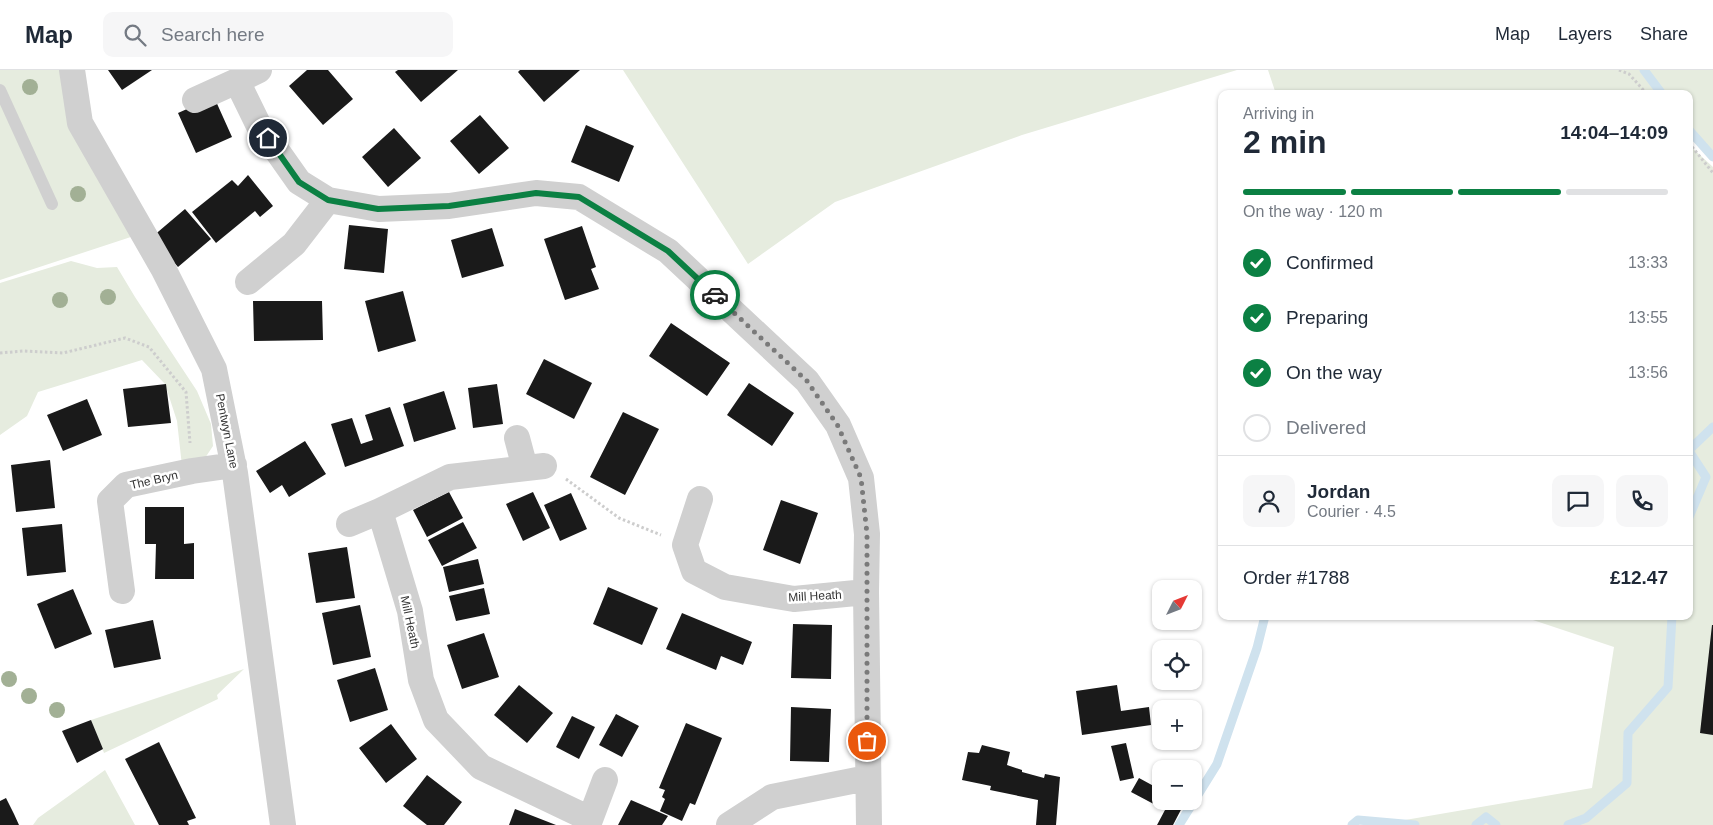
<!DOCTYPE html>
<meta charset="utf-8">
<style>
:root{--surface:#fff;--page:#f6f6f7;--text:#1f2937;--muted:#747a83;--line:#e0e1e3;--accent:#0b8043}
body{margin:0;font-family:Arial,sans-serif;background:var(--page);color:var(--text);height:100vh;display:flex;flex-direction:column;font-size:19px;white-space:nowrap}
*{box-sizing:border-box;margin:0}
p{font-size:16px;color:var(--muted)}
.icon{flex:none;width:28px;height:28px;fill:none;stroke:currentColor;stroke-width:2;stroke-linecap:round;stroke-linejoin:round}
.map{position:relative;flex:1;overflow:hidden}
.panel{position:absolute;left:1218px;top:20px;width:475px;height:530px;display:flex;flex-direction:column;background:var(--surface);border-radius:10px;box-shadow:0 1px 4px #0004}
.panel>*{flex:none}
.needle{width:32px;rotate:48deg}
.controls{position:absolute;left:1152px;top:510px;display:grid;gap:10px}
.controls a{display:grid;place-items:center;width:50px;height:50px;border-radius:10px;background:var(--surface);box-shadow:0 1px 4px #0004;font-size:25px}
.pin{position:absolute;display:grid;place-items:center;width:42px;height:42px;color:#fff;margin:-21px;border:2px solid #fff;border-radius:50%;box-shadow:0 1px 5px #0007}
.courier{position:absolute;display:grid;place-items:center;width:50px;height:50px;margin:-25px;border:4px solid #0b8043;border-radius:50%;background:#fff;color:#222;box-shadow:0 1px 6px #0007}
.head em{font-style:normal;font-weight:800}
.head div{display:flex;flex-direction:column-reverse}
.head{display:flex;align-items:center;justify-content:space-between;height:85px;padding:0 25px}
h1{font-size:32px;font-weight:800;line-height:38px}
.bar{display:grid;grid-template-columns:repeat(4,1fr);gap:8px 5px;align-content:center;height:60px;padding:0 25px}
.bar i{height:6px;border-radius:4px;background:var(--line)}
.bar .active{background:var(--accent)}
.bar p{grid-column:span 4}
.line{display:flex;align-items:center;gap:12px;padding:0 25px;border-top:1px solid var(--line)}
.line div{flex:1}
.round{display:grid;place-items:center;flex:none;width:52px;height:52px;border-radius:10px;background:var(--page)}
ol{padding:0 25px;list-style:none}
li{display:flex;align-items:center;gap:15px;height:55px}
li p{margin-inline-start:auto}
li .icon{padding:5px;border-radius:50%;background:var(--accent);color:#fff;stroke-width:4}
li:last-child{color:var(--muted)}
li i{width:28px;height:28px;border:2px solid var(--line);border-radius:50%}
header{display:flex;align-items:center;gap:30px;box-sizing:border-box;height:70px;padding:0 25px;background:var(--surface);border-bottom:1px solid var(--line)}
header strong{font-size:24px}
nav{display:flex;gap:28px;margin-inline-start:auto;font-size:18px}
.search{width:350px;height:45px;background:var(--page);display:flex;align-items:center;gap:12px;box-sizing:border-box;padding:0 18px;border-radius:10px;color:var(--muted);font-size:19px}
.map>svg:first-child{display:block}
.green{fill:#e6ecdf}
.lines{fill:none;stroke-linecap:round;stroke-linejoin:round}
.stream{stroke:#cfe2ee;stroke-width:9}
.building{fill:#1a1a1a}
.path{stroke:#cdcdcd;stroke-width:3;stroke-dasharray:2.5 2.5;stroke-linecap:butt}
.lane{stroke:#d0d0d0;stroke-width:12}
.street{stroke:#d0d0d0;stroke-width:26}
.tree{fill:#a2b095}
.done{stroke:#7a7a7a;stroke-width:5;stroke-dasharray:0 9}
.route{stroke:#0b8043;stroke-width:6}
.labels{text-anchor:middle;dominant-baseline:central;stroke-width:5;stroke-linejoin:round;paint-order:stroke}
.street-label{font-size:12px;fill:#333;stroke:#fff}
</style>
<header>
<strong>Map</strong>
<div class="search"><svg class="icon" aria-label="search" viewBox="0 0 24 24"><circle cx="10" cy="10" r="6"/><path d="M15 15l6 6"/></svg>Search here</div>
<nav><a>Map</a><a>Layers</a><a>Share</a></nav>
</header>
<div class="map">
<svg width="1713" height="755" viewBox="0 0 1713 755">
<rect width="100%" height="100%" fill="#fff"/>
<!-- green -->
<path class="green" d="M0,0H72L80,53L143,163L0,210Z
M623,0H1237L1022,65L835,132L748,194Z
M1268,0H1713V87L1689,60V24H1276Z
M1689,75L1713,97V755H1376L1592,718L1614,577L1521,546H1689Z
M71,191L97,198L117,197L135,227L197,321L211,354L213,376L205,388L182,396L177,351L165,314L142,290L38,322L27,346L0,365V213Z
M244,599L217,625L218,629L104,683L91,650Z
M105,700L135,755H33L38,748Z"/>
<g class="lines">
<!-- stream -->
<path class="stream" d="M1644,0L1662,24
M1689,60L1713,87
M1689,380L1713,357
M1689,381L1706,407L1689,447
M1194,731L1217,694L1257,578L1265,546
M1179,755L1194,731
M1352,755L1358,750L1415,755
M1476,755L1486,747L1496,755
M1568,755L1586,748L1627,713L1628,663L1668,617L1672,546"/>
</g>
<!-- building -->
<path class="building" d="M108,0H152L122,20Z
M307,0H328L353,29L323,55L289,16Z
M398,0H458L421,32L395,2Z
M520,0H580L544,32L518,2Z
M214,27L232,67L196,83L178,43Z
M480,45L509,78L479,104L450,71Z
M586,55L634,76L619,112L571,92Z
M394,58L421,88L388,117L362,87Z
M248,105L273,136L260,147L255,141L216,173L192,142L232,110L238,116Z
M185,139L211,169L178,197L152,167Z
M349,155L388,159L384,203L344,199Z
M582,156L596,197L591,199L599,219L565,230L544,169Z
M492,158L504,196L462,208L451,170Z
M403,221L416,271L378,282L365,231Z
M253,231H322L323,270L254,271Z
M671,253L730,293L707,326L649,286Z
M544,289L592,313L574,349L526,324Z
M749,313L794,343L772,376L727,345Z
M166,314L171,353L128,357L123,319Z
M497,314L503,354L473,358L468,318Z
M444,321L456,359L414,372L403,334Z
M87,329L102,365L63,381L47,345Z
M390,337L404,376L345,397L331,354L352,348L361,374L373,370L365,345Z
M623,342L659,359L625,425L590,407Z
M305,371L326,404L289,427L282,415L270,423L256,401Z
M50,390L55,438L16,442L11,395Z
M449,422L463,448L427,467L413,440Z
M533,422L550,458L523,471L506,434Z
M571,423L587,459L560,471L544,435Z
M781,430L818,443L800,494L763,480Z
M145,437H184V474L194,473V509H155L156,474H145Z
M463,452L477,478L442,496L428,470Z
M62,454L66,502L27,506L22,458Z
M347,477L355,528L316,533L308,483Z
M478,489L484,514L449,522L443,497Z
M608,517L658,538L642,575L593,554Z
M484,518L490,544L456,551L449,526Z
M73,519L92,564L55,579L37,534Z
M360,535L371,587L333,595L322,543Z
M682,543L752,572L743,595L721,586L716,600L666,579Z
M153,550L161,589L114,598L105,560Z
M793,554L832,555L831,609L791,608Z
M1712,555H1713V665L1700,663Z
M484,563L499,607L462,619L447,575Z
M375,598L388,640L350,652L337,610Z
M519,615L553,643L527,673L494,645Z
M1117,615L1121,641L1149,637L1151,655L1082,665L1076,621Z
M791,637L831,639L829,692L790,691Z
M616,644L639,656L622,687L599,675Z
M572,646L595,657L579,689L556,677Z
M91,650L103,679L77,693L62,661Z
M686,653L722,668L695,735L690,733L682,751L660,741L665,729L662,727L665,720L659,718Z
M391,654L417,689L386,713L359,678Z
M159,672L196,748L187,751L189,755H159L125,689Z
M1126,673L1134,708L1120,711L1111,676Z
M982,675L1010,682L1007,695L1022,700V702L1044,708L1045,704L1060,707L1056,755H1036L1038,730L990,720L991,716L962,710L968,682L979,683Z
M427,705L462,732L444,755H427L403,736Z
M1139,708L1161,720V731L1185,732L1173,755H1157L1165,740L1131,722Z
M6,728L14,744L19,755H0V731Z
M631,730L668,746L662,755H618Z
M515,739L556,755H509Z"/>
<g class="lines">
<!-- path -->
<path class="path" d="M1619,0L1629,4L1647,24
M1689,73L1713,103
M0,283L23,281L63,283L125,268L149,277L186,322L190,373
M566,409L619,448L661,465"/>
<!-- lane -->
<path class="lane" d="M0,20L52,134"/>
<!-- street -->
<path class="street" d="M72,0L80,53L163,198L214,299L235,403L283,755
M259,0L237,11L258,54L299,112L328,130L379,139L449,136L536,123L579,127L668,181L807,311L838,355L861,408L867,464L866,522L869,755
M195,30L237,11
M248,212L294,174L328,130
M517,368L525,398
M544,396L450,407L380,441L410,541L421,610L436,650L481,697L590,749
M700,429L685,475L694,501L725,517L794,529L866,522
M349,454L380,441
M122,521L110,431L126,415L192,401L234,395
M588,755L605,710
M729,755L772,727L867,708"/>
</g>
<!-- trees -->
<g class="tree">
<circle cx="30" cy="17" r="8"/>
<circle cx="78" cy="124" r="8"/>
<circle cx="108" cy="227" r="8"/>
<circle cx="60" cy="230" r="8"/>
<circle cx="9" cy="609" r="8"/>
<circle cx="29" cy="626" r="8"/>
<circle cx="57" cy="640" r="8"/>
</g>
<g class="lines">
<!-- done -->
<path class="done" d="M715,225L807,311L838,356L861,408L867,464V671"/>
<!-- route -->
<path class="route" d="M268,68L299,112L328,130L378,139L449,136L536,123L579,127L668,181L715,225"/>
</g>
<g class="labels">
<!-- street labels -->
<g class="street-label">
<text transform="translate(227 361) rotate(79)">Pentwyn Lane</text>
<text transform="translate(154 410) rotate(-13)">The Bryn</text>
<text transform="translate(815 526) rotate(-3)">Mill Heath</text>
<text transform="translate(410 552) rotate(78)">Mill Heath</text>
</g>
</g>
</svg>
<div class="controls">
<a><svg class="needle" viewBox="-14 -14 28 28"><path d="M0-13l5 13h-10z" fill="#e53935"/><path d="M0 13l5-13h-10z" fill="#747a83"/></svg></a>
<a><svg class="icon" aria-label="locate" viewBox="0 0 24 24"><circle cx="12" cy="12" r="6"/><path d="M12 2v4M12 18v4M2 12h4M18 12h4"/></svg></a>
<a>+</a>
<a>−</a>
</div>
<div class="pin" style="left:867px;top:671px;background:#ea580c"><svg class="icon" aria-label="bag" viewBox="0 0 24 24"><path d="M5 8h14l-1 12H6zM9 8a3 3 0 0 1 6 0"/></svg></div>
<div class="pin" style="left:268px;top:68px;background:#1f2937"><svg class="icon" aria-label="home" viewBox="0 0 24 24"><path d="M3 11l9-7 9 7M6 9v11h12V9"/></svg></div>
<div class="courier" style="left:715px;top:225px"><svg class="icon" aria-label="car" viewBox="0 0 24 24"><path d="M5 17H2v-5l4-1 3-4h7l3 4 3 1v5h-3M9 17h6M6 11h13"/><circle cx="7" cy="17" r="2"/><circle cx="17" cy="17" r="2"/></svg></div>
<section class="panel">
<div class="head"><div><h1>2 min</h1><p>Arriving in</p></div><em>14:04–14:09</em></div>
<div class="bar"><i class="active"></i><i class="active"></i><i class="active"></i><i></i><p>On the way · 120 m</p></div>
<ol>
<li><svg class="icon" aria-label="check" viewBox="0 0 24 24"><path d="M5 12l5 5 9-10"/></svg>Confirmed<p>13:33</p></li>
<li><svg class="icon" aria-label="check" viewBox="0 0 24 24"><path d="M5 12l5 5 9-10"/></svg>Preparing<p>13:55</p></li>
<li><svg class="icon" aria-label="check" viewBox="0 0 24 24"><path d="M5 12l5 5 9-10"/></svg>On the way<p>13:56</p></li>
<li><i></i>Delivered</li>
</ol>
<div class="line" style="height:90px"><a class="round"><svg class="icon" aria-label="person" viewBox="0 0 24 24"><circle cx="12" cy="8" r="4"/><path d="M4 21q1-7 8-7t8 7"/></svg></a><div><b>Jordan</b><p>Courier · 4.5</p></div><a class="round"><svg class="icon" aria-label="chat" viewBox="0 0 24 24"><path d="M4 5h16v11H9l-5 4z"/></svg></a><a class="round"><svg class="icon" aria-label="phone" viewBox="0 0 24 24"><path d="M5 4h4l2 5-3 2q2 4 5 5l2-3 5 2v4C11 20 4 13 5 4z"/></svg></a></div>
<div class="line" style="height:65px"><div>Order #1788</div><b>£12.47</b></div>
</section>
</div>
